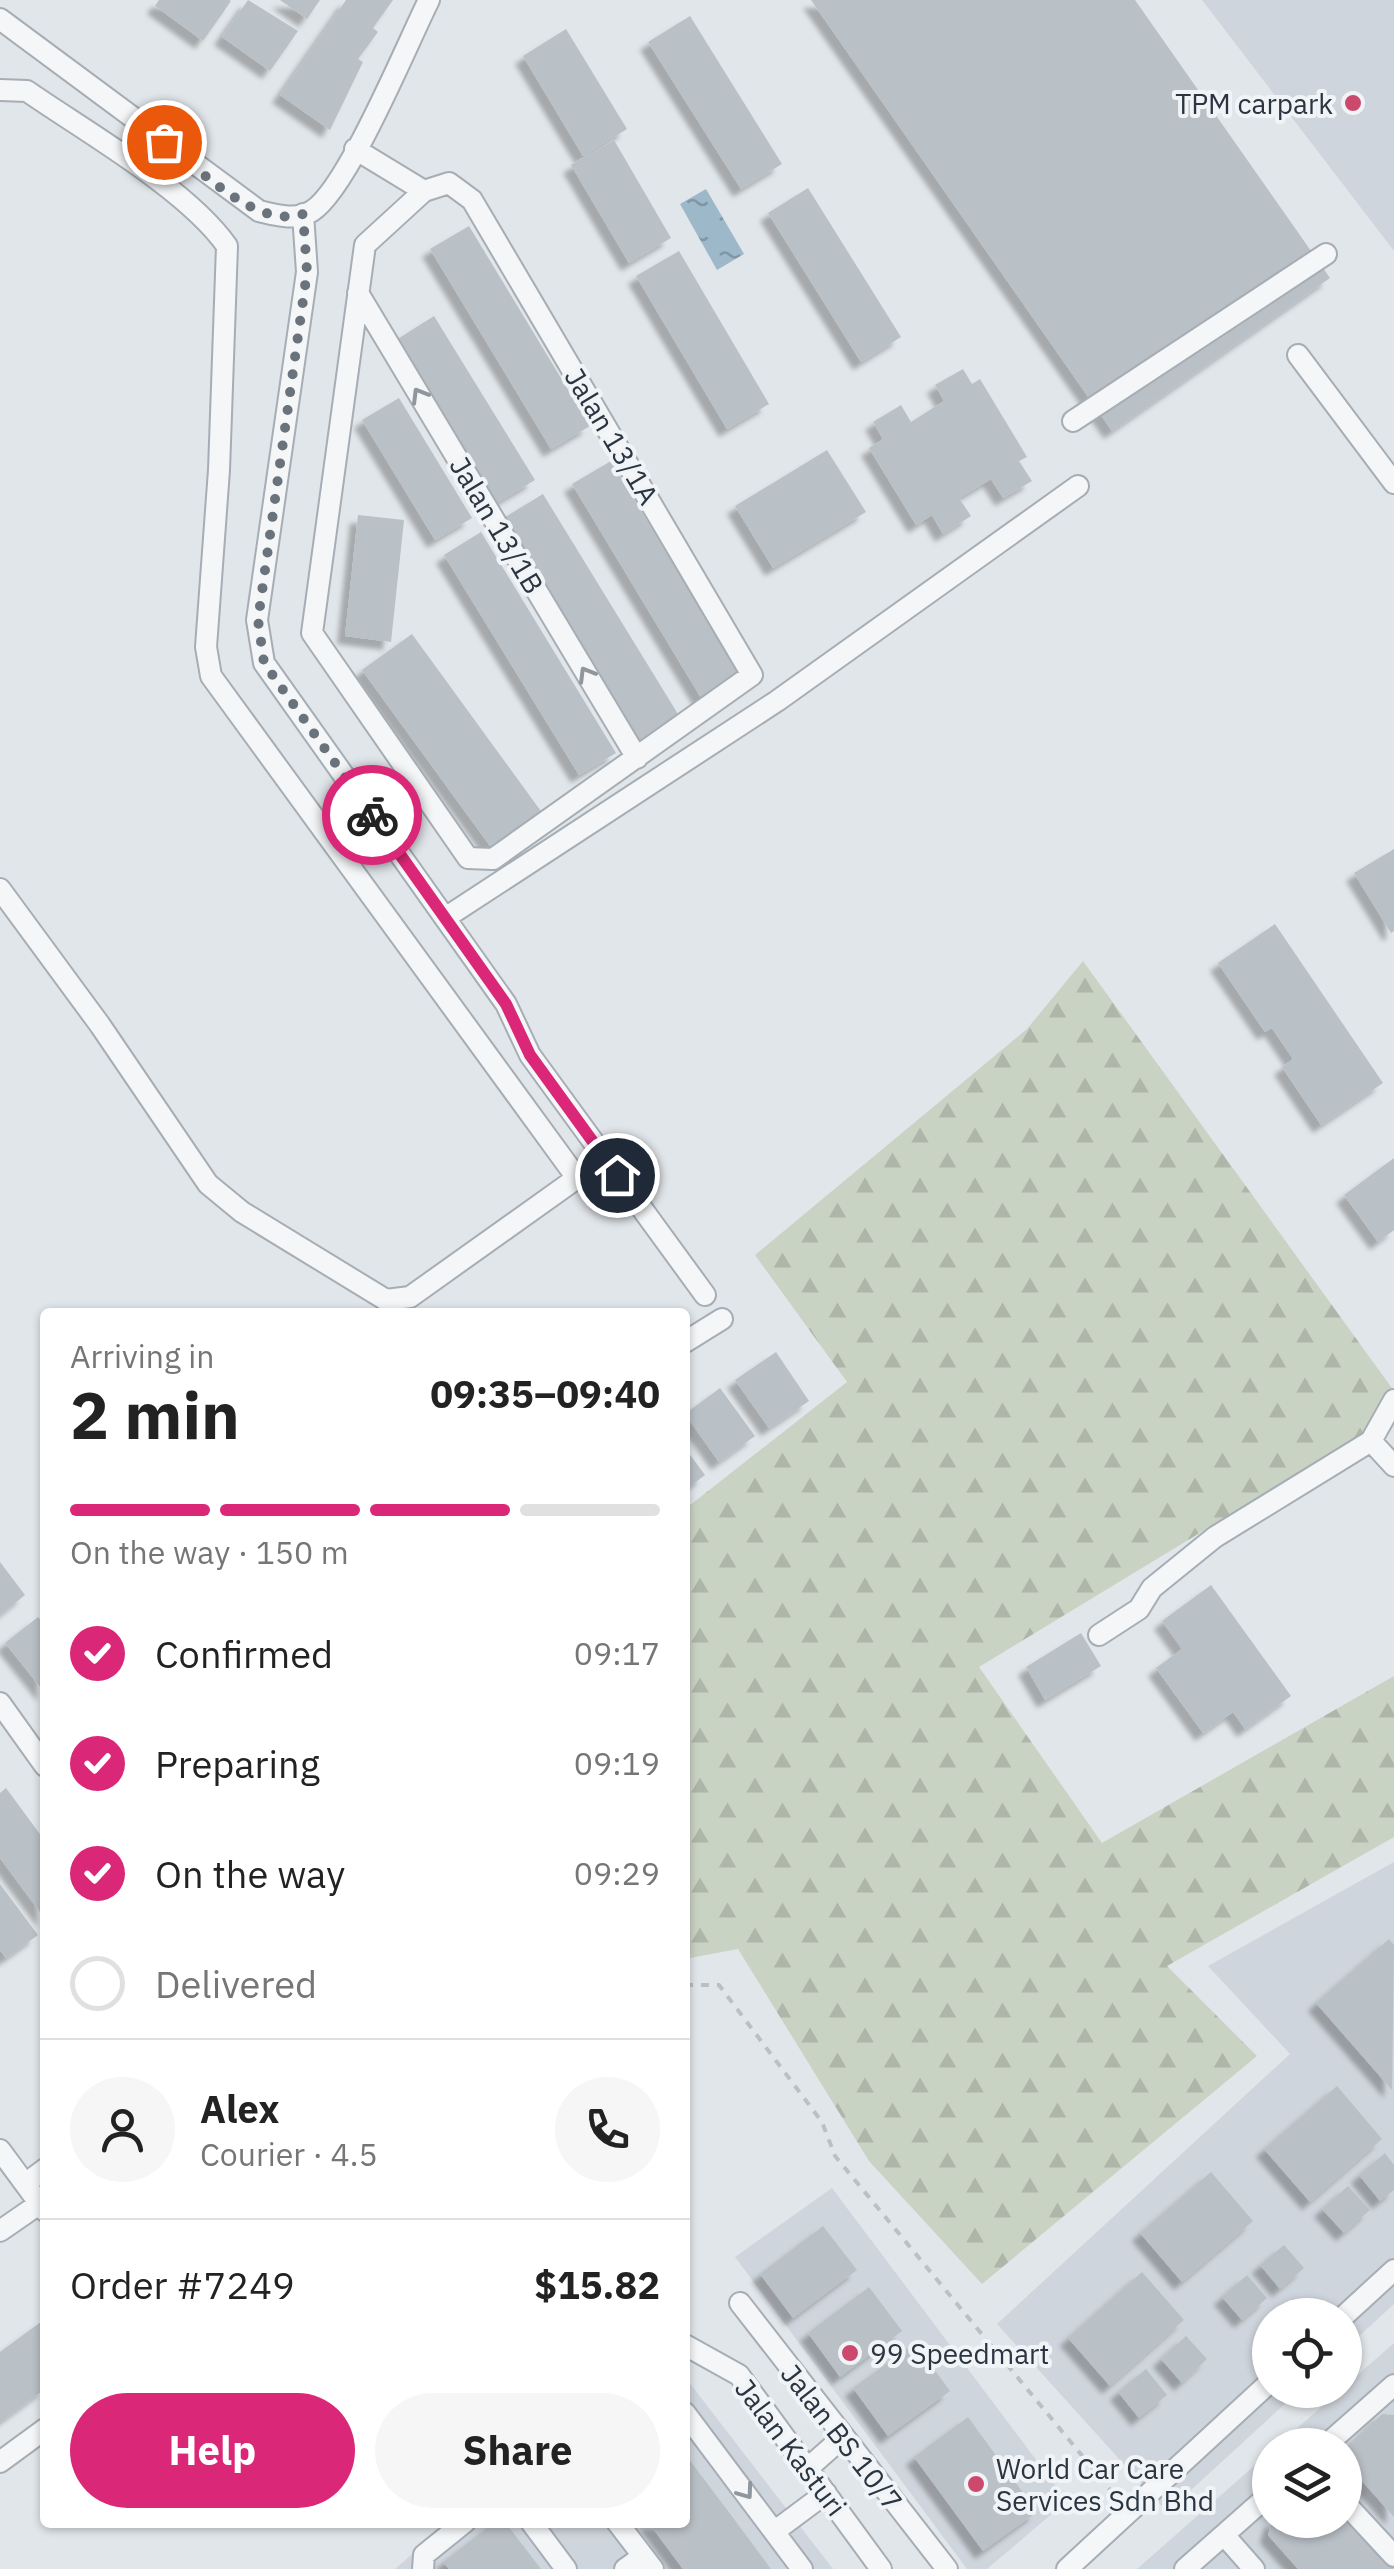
<!DOCTYPE html>
<meta charset="utf-8">
<style>
:root{--surface:#fff;--page:#f6f6f6;--text:#222;--muted:#767676;--line:#e0e0e0;--accent:#db2777}
body{margin:0;font-family:"IBM Plex Sans",sans-serif;background:var(--page);color:var(--text);height:100vh;display:flex;flex-direction:column;font-size:38px;white-space:nowrap}
*{box-sizing:border-box;margin:0}
p{font-size:32px;color:var(--muted)}
.icon{flex:none;width:55px;height:55px;fill:none;stroke:currentColor;stroke-width:2;stroke-linecap:round;stroke-linejoin:round}
.map{position:relative;flex:1;overflow:hidden}
.sheet{position:absolute;left:40px;top:1308px;width:650px;height:1220px;display:flex;flex-direction:column;background:var(--surface);border-radius:10px;box-shadow:0 2px 8px #0004}
.sheet>*{flex:none}
.tools{position:absolute;left:1252px;top:2298px;display:grid;gap:20px}
.tools a{display:grid;place-items:center;width:110px;height:110px;border-radius:50%;background:var(--surface);box-shadow:0 2px 8px #0004;font-size:50px}
.pin{position:absolute;display:grid;place-items:center;width:85px;height:85px;color:#fff;margin:-42px;border:5px solid #fff;border-radius:50%;box-shadow:0 2px 10px #0007}
.courier{position:absolute;display:grid;place-items:center;width:100px;height:100px;margin:-50px;border:8px solid #db2777;border-radius:50%;background:#fff;color:#222;box-shadow:0 2px 12px #0007}
.summary em{font-style:normal;font-weight:700}
.summary div{display:flex;flex-direction:column-reverse}
.summary{display:flex;align-items:center;justify-content:space-between;height:170px;padding:0 30px}
h1{font-size:65px;font-weight:700;line-height:75px}
.bar{display:grid;grid-template-columns:repeat(4,1fr);gap:15px 10px;align-content:center;height:120px;padding:0 30px}
.bar i{height:12px;border-radius:8px;background:var(--line)}
.bar .selected{background:var(--accent)}
.bar p{grid-column:span 4}
.line{display:flex;align-items:center;gap:25px;padding:0 30px;border-top:2px solid var(--line)}
.line div{flex:1}
.round{display:grid;place-items:center;flex:none;width:105px;height:105px;border-radius:52px;background:var(--page)}
ol{padding:0 30px;list-style:none}
li{display:flex;align-items:center;gap:30px;height:110px}
li p{margin-inline-start:auto}
li .icon{padding:10px;border-radius:50%;background:var(--accent);color:#fff;stroke-width:4}
li:last-child{color:var(--muted)}
li i{width:55px;height:55px;border:5px solid var(--line);border-radius:50%}
.button{display:flex;gap:20px;margin-top:auto;padding:20px 30px}
.button a{flex:1;height:115px;border-radius:60px;background:var(--accent);color:#fff;font-size:40px;font-weight:700;line-height:115px;text-align:center}
.button a+a{background:var(--page);color:var(--text)}
.map>svg:first-child{display:block}
.built{fill:#cfd5dc}
.forest{fill:url(#forest-firs)}
.water{fill:url(#water-ripples)}
.building{fill:#b9c0c6;filter:url(#shadow)}
.lines{fill:none;stroke-linecap:round;stroke-linejoin:round}
.minor-casing{stroke:#a6adb4;stroke-width:24}
.path{stroke:#bbc0c5;stroke-width:4;stroke-dasharray:8 8;stroke-linecap:butt}
.minor{stroke:#f4f6f8;stroke-width:20}
.oneway{stroke:#8f969c}
.done{stroke:#6a737c;stroke-width:10;stroke-dasharray:0 18}
.route{stroke:#db2777;stroke-width:12}
.poi-dot{fill:#cc496e;stroke:#f1f4f7;stroke-width:4}
.labels{text-anchor:middle;dominant-baseline:central;stroke-width:8;stroke-linejoin:round;paint-order:stroke}
.poi-label{font-size:28px;fill:#2a3541;stroke:#f1f4f7;text-anchor:start}
.street-label{font-size:28px;fill:#2a3541;stroke:#f1f4f7}
</style>
<div class="map">
<svg width="1394" height="2569" viewBox="0 0 1394 2569">
<defs>
<pattern id="forest-firs" width="22" height="20" patternUnits="userSpaceOnUse" patternTransform="scale(2.5)"><rect width="22" height="20" fill="#c9d3c3"/><path d="M5 1l3.5 6h-7zM16 11l3.5 6h-7z" fill="#adb6a9"/></pattern>
<pattern id="water-ripples" width="26" height="14" patternUnits="userSpaceOnUse" patternTransform="scale(2.5)"><rect width="26" height="14" fill="#9db8c9"/><path d="M2 4q2-2 4 0t4 0M15 11q2-2 4 0t4 0" fill="none" stroke="#8096a5"/></pattern>
<filter id="shadow"><feDropShadow dx="-8" dy="8" stdDeviation="2.5" flood-color="#0004"/></filter>
</defs>
<rect width="100%" height="100%" fill="#e1e6ea"/>
<!-- built -->
<path class="built" d="M1202,0H1394V251Z
M1394,1862V2304L1345,2349V2315H1270V2390H1300L1167,2512L997,2324L1290,2054L1208,1966Z
M832,2188L1067,2501L987,2569H967L735,2257Z
M1394,2343V2569H1137L1270,2452V2520H1345V2445H1278Z
M685,2377L833,2569H395L448,2523L685,2522Z"/>
<!-- forest -->
<path class="forest" d="M1083,961L1394,1391V1415L979,1667L1102,1843L1394,1676V1837L1167,1966L1257,2056L982,2284L869,2161L738,1949L685,1959V1509L847,1382L755,1255L1027,1029Z"/>
<!-- water -->
<path class="water" d="M706,189L744,254L717,270L680,204Z"/>
<!-- building -->
<path class="building" d="M159,0H229L231,1L203,41L155,6Z
M248,0L298,31L270,71L222,37Z
M280,0H320L307,19Z
M346,0H393L373,28L378,32L358,59L363,62L330,130L280,95Z
M811,0H1135L1330,278L1112,431Z
M690,16L782,164L741,189L648,42Z
M566,29L627,129L583,156L523,56Z
M614,140L671,238L629,263L571,165Z
M808,188L901,337L861,362L768,213Z
M469,226L590,426L551,449L430,249Z
M679,251L769,404L727,429L636,276Z
M434,316L535,480L493,505L393,342Z
M963,369L972,384L980,379L1027,457L1019,461L1032,481L1003,498L991,479L959,498L971,516L943,534L932,515L916,525L869,448L883,439L873,422L901,405L911,422L944,401L935,385Z
M399,398L472,518L435,540L362,420Z
M827,450L866,512L773,568L735,506Z
M611,461L742,678L703,701L572,484Z
M543,494L681,719L640,744L502,519Z
M358,515L404,520L391,642L345,636Z
M481,532L616,753L579,775L444,555Z
M412,634L543,814L493,850L362,670Z
M1394,849V931L1391,933L1354,873Z
M1275,924L1383,1083L1321,1125L1282,1067L1293,1059L1272,1028L1265,1032L1218,963Z
M1394,1158V1230L1378,1242L1344,1195Z
M776,1352L809,1401L769,1428L735,1380Z
M720,1388L755,1436L719,1462L685,1414Z
M685,1448L705,1475L685,1490Z
M0,1562L25,1595L0,1615Z
M1211,1585L1291,1696L1245,1729L1233,1712L1203,1733L1156,1668L1182,1649L1162,1621Z
M38,1617L45,1625V1693L5,1643Z
M1081,1633L1101,1666L1045,1700L1026,1667Z
M6,1788L45,1841V1919L0,1858V1793Z
M0,1884L38,1935L6,1958L0,1950Z
M1389,1939L1394,1945L1392,2090L1316,2003Z
M1337,2086L1382,2139L1310,2202L1264,2149Z
M1385,2153L1394,2165V2190L1380,2201L1359,2175Z
M1211,2172L1253,2221L1182,2282L1140,2233Z
M1348,2186L1370,2210L1344,2233L1322,2209Z
M823,2226L857,2270L793,2318L760,2274Z
M1284,2245L1304,2268L1280,2289L1260,2265Z
M1142,2272L1184,2320L1110,2386L1068,2338Z
M1247,2275L1267,2298L1242,2320L1222,2297Z
M869,2287L902,2331L840,2377L808,2333Z
M45,2319V2389L0,2422V2352Z
M1186,2336L1207,2359L1182,2383L1161,2359Z
M915,2343L950,2391L888,2436L853,2388Z
M1146,2369L1167,2395L1139,2418L1118,2392Z
M1382,2414L1394,2415V2517L1345,2462V2451Z
M968,2417L1037,2512L983,2551L914,2457Z
M685,2454L734,2519L771,2569H683L677,2561L648,2522H685Z
M1345,2514L1394,2569H1298L1268,2535L1272,2520H1345Z
M495,2522H505L541,2569H449L443,2562Z"/>
<g class="lines">
<defs>
<path id="minor" d="M0,19L259,211C276,215 296,221 312,211C348,188 407,44 429,0
M0,90L27,91C86,132 187,189 227,246L219,470L206,647L211,676L577,1178L410,1297L386,1300L242,1212L208,1184L100,1025L0,889
M355,149L424,191
M449,183L472,200L752,675L493,859L468,858L312,633L365,245L424,191Z
M303,214L307,272L257,620L264,663L506,1004L530,1055L705,1295
M358,293L637,758
M1298,355L1394,483
M1073,421L1326,254
M445,918L777,701L1078,486
M685,1342L722,1319
M1371,1441L1394,1466
M1099,1635L1139,1609L1152,1588L1215,1537L1371,1441L1394,1400
M0,1703L45,1766
M0,2150L45,2211
M25,2184L45,2169
M0,2231L39,2204
M740,2303L947,2569
M1345,2315L1394,2270
M685,2345L739,2375L881,2569
M685,2413L802,2569
M1326,2445L1394,2385
M0,2462L45,2429
M808,2468L842,2438
M1345,2503L1394,2556
M531,2522L566,2569
M617,2522L653,2569
M775,2531L826,2493
M1224,2535L1254,2569
M423,2569L424,2555L465,2522
M625,2569L643,2556
M1067,2569L1270,2382
M1185,2569L1270,2494"/>
</defs>
<!-- minor casing -->
<use href="#minor" class="minor-casing"/>
<!-- path -->
<path class="path" d="M685,1985H719L822,2122L835,2156L1117,2498"/>
<!-- minor -->
<use href="#minor" class="minor"/>
</g>
<!-- one-way arrows -->
<defs><path id="oneway-chevron" d="M-2-3.5L2.5 0L-2 3.5" fill="none" stroke-width="1.6" stroke-linecap="round" stroke-linejoin="round" transform="scale(2.5)"/></defs>
<g class="oneway">
<use href="#oneway-chevron" transform="translate(419 395) rotate(-121)"/>
<use href="#oneway-chevron" transform="translate(586 674) rotate(-121)"/>
<use href="#oneway-chevron" transform="translate(746 2492) rotate(54)"/>
</g>
<g class="lines">
<!-- done -->
<path class="done" d="M164,142C199,168 256,230 303,214L307,272L258,620L264,663L372,815"/>
<!-- route -->
<path class="route" d="M372,815L506,1004L530,1055L617,1175"/>
</g>
<!-- markers -->
<g class="poi-dot">
<circle cx="1353" cy="103" r="10"/>
<circle cx="850" cy="2353" r="10"/>
<circle cx="976" cy="2484" r="10"/>
</g>
<g class="labels">
<!-- poi labels -->
<g class="poi-label">
<text x="1333" y="103" text-anchor="end">TPM carpark</text>
<text x="870" y="2353">99 Speedmart</text>
<text x="996" y="2468">World Car Care<tspan x="996" dy="32">Services Sdn Bhd</tspan></text>
</g>
<!-- street labels -->
<g class="street-label">
<text transform="translate(612 436) rotate(59)">Jalan 13/1A</text>
<text transform="translate(497 525) rotate(59)">Jalan 13/1B</text>
<text transform="translate(842 2437) rotate(52)">Jalan BS 10/7</text>
<text transform="translate(791 2447) rotate(53)">Jalan Kasturi</text>
</g>
</g>
</svg>
<div class="tools">
<a><svg class="icon" aria-label="locate" viewBox="0 0 24 24"><circle cx="12" cy="12" r="6"/><path d="M12 2v4M12 18v4M2 12h4M18 12h4"/></svg></a>
<a><svg class="icon" aria-label="layers" viewBox="0 0 24 24"><path d="M12 4l9 5-9 5-9-5zM3 14l9 5 9-5"/></svg></a>
</div>
<div class="pin" style="left:164px;top:142px;background:#ea580c"><svg class="icon" aria-label="bag" viewBox="0 0 24 24"><path d="M5 8h14l-1 12H6zM9 8a3 3 0 0 1 6 0"/></svg></div>
<div class="pin" style="left:617px;top:1175px;background:#1f2937"><svg class="icon" aria-label="home" viewBox="0 0 24 24"><path d="M3 11l9-7 9 7M6 9v11h12V9"/></svg></div>
<div class="courier" style="left:372px;top:815px"><svg class="icon" aria-label="bike" viewBox="0 0 24 24"><circle cx="6" cy="16" r="4"/><circle cx="18" cy="16" r="4"/><path d="M6 16l4-8h5l3 8M10 8l3 8H6M13 5h3"/></svg></div>
<section class="sheet">
<div class="summary"><div><h1>2 min</h1><p>Arriving in</p></div><em>09:35–09:40</em></div>
<div class="bar"><i class="selected"></i><i class="selected"></i><i class="selected"></i><i></i><p>On the way · 150 m</p></div>
<ol>
<li><svg class="icon" aria-label="check" viewBox="0 0 24 24"><path d="M5 12l5 5 9-10"/></svg>Confirmed<p>09:17</p></li>
<li><svg class="icon" aria-label="check" viewBox="0 0 24 24"><path d="M5 12l5 5 9-10"/></svg>Preparing<p>09:19</p></li>
<li><svg class="icon" aria-label="check" viewBox="0 0 24 24"><path d="M5 12l5 5 9-10"/></svg>On the way<p>09:29</p></li>
<li><i></i>Delivered</li>
</ol>
<div class="line" style="height:180px"><a class="round"><svg class="icon" aria-label="person" viewBox="0 0 24 24"><circle cx="12" cy="8" r="4"/><path d="M4 21q1-7 8-7t8 7"/></svg></a><div><b>Alex</b><p>Courier · 4.5</p></div><a class="round"><svg class="icon" aria-label="phone" viewBox="0 0 24 24"><path d="M5 4h4l2 5-3 2q2 4 5 5l2-3 5 2v4C11 20 4 13 5 4z"/></svg></a></div>
<div class="line" style="height:130px"><div>Order #7249</div><b>$15.82</b></div>
<div class="button"><a>Help</a><a>Share</a></div>
</section>
</div>
